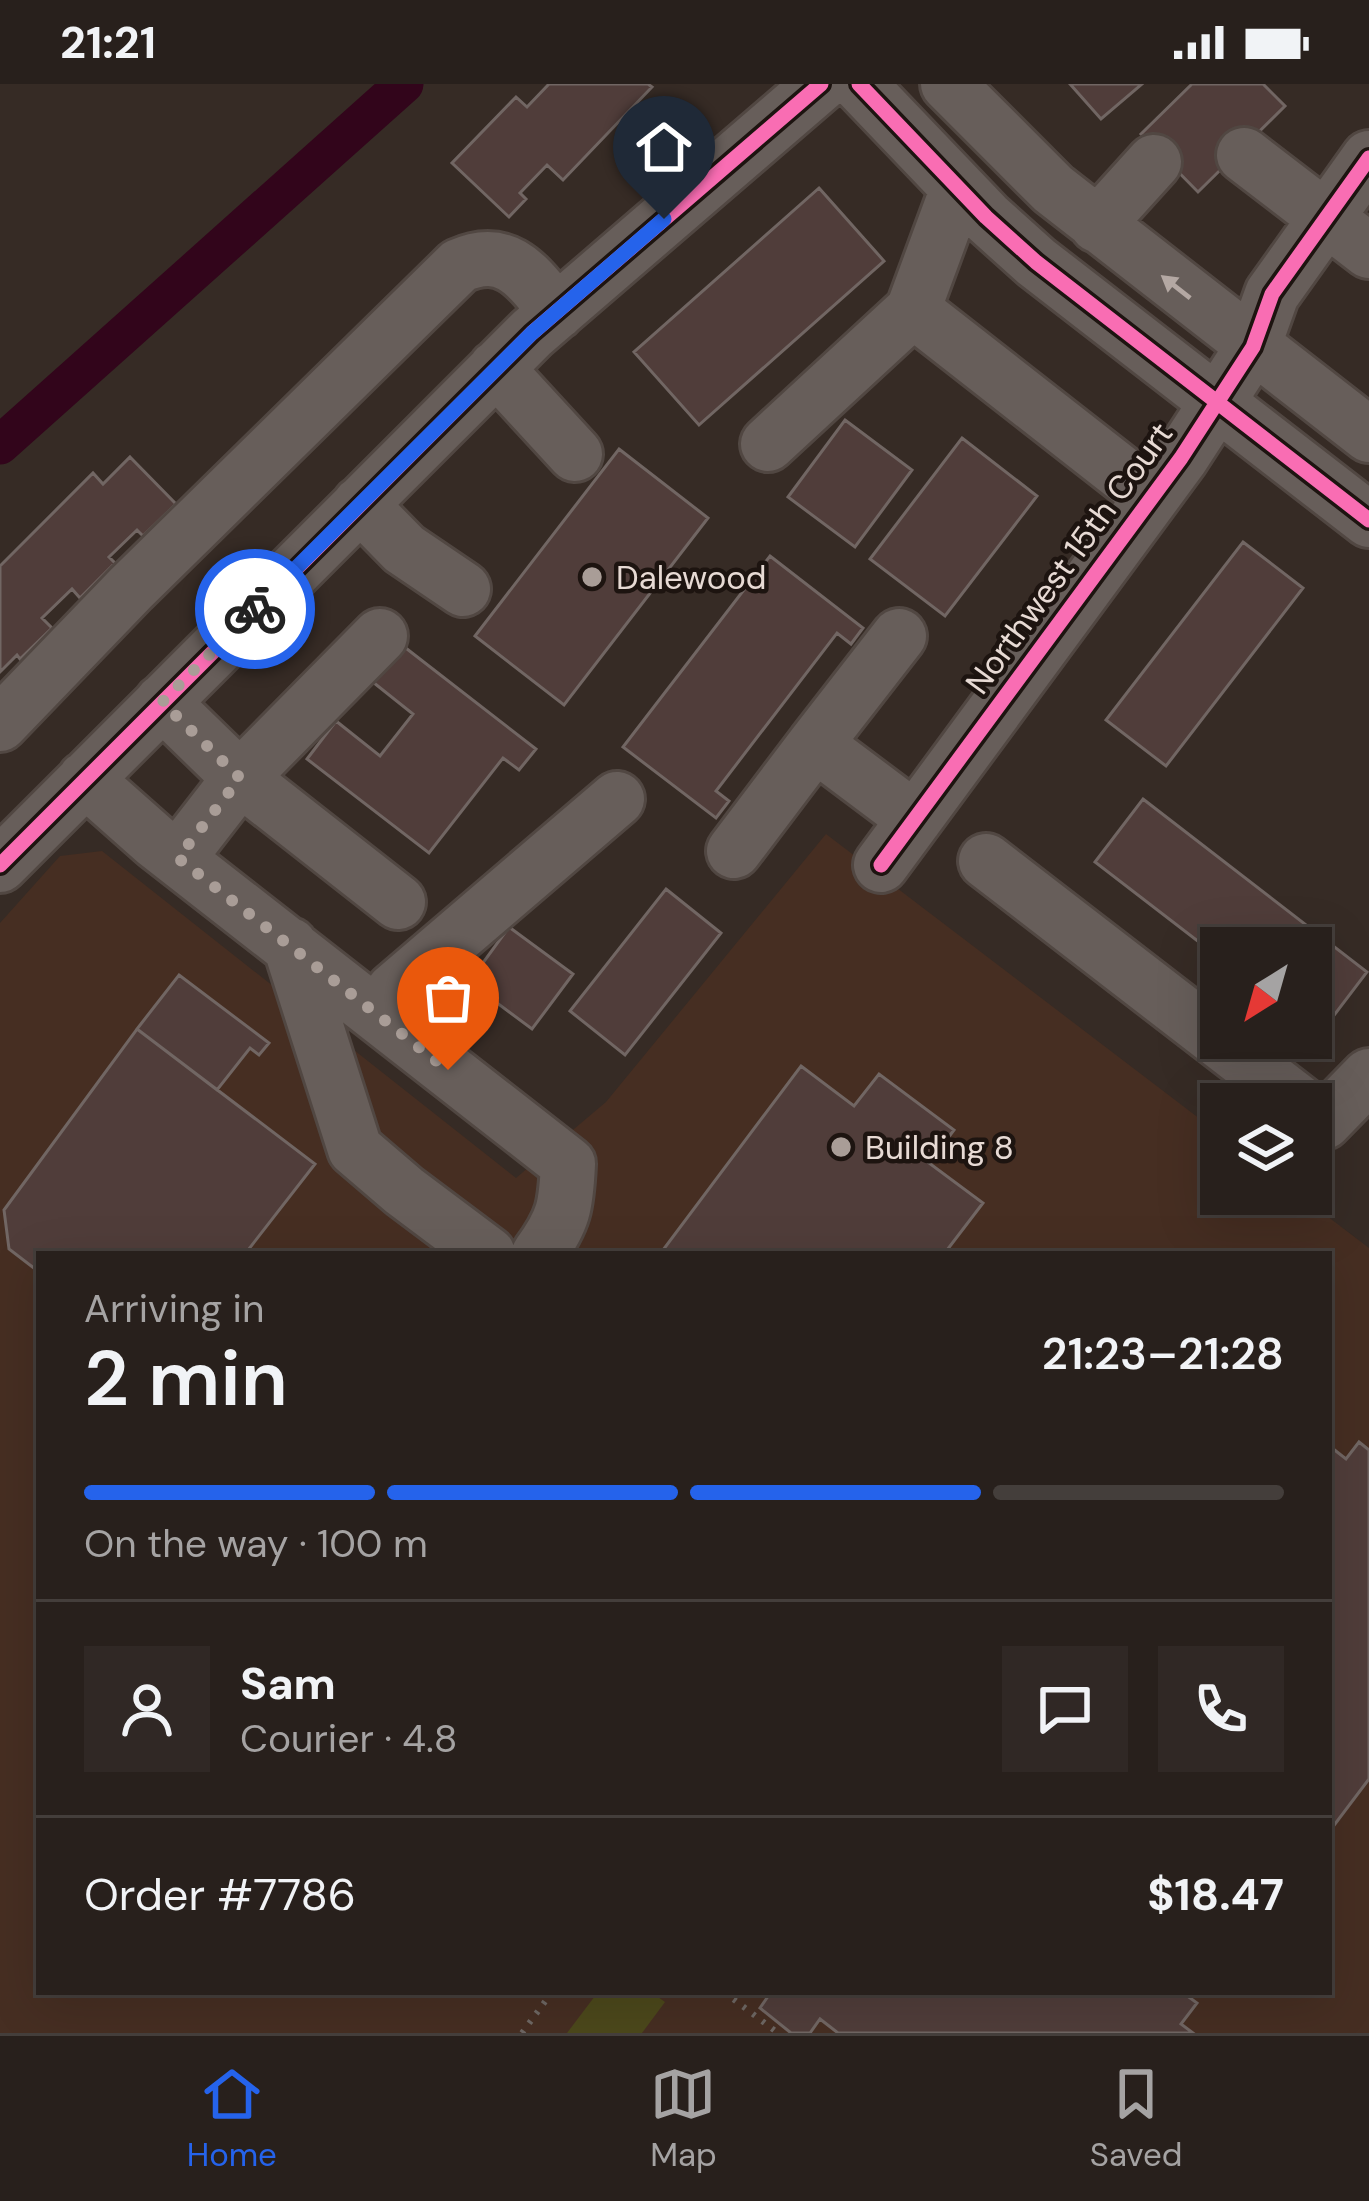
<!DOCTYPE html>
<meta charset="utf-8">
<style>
:root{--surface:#28201c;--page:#302825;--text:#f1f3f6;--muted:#a5a3a3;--line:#443e3b;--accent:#2563eb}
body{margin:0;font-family:"DM Sans",sans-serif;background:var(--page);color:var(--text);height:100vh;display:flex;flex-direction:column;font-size:45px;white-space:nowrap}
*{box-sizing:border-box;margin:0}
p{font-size:39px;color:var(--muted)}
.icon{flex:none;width:66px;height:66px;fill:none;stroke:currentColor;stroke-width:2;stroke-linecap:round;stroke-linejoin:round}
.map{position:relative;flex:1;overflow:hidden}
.sheet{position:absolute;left:36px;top:1167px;width:1296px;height:744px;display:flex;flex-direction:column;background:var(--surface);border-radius:0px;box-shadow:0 12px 48px #0002,0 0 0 3px var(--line)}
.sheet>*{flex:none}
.needle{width:78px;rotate:217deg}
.controls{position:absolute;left:1200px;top:843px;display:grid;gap:24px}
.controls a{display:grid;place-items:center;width:132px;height:132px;border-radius:0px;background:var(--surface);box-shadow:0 12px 48px #0002,0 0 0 3px var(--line);font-size:60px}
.pin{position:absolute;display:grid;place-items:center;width:102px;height:102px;color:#fff;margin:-123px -51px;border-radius:50% 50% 50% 0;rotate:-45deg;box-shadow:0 0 12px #0007}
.pin .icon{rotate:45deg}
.courier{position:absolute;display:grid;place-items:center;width:120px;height:120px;margin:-60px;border:9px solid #2563eb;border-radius:50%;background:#fff;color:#222;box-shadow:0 3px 15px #0007}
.overview em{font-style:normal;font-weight:600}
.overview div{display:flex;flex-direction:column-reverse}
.overview{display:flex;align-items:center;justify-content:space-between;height:204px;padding:0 48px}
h1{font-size:78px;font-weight:600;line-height:90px}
.bar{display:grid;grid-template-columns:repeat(4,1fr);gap:18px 12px;align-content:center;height:144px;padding:0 48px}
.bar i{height:15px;border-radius:9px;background:var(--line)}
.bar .current{background:var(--accent)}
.bar p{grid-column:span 4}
.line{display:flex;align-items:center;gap:30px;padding:0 48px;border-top:3px solid var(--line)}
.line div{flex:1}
.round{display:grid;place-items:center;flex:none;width:126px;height:126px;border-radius:0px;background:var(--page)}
.status{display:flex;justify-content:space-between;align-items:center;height:84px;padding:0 60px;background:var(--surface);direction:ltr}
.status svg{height:33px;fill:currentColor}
.tabs{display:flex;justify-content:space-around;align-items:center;height:168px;border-top:3px solid var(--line);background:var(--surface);font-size:33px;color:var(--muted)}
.tabs a{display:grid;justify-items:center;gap:6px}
.tabs .current{color:var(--accent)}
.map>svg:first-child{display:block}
.built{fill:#462e22;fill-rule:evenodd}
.green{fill:#4c481b}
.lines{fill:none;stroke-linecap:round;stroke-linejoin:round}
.canal{stroke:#32051b;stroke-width:39}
.building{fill:#503d3a;stroke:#716663;stroke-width:3}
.minor-casing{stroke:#514742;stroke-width:60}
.path{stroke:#6e6763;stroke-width:6;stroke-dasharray:3 9;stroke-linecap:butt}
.minor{stroke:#675e5a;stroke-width:54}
.cycleway-casing{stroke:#1d1410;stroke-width:22}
.cycleway{stroke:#f96db3;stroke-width:15}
.oneway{fill:#b4a8a3}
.done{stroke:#a99d97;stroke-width:12;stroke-dasharray:0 21.6}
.route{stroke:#2563eb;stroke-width:15}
.poi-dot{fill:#a99d97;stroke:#1d1410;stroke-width:4.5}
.labels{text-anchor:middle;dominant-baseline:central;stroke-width:9;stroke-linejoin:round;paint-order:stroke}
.street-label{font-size:33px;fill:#e7dad4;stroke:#1d1410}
.poi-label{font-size:33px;fill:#e7dad4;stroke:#1d1410;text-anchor:start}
</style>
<div class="status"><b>21:21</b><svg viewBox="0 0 49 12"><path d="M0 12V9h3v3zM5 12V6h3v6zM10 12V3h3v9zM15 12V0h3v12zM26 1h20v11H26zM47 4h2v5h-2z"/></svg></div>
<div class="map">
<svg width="1369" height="1949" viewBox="0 0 1369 1949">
<rect width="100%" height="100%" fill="#362b25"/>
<!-- built -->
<path class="built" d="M826,750L1221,1051V1110H1298L1369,1164V1949H0V839L60,772L102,767L516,1094L606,1018ZM39,1170H1329V1908H39Z"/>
<!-- green -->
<path class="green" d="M598,1908H651L665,1918L642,1949H567Z"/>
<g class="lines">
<!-- canal -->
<path class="canal" d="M0,361L404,0"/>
</g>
<!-- building -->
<path class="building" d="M549,0H648L652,3L563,96L547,81L520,109L526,115L509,133L452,79L516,13L527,23Z
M1070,0H1142L1101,35Z
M1192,0H1263L1285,22L1198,108L1141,50Z
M819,104L884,177L699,341L634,268Z
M845,336L912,386L855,463L788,413Z
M962,354L1037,412L945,532L870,475Z
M619,365L708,434L564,621L475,552Z
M130,373L176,420L143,452L137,446L109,473L115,479L80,514L72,505L42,534L52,544L20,575L17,571L0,588V482L93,389L103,400Z
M1243,458L1303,504L1166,682L1106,636Z
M770,472L863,544L851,560L837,549L716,707L729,717L716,734L623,663Z
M398,558L536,665L519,686L503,674L429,769L307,675L336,637L380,672L413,630L369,595Z
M1143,715L1367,888L1319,951L1311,944V864H1221V875L1095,778Z
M666,805L721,849L625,971L570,927Z
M509,843L573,890L532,945L469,898Z
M179,891L269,959L259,971L250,964L217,1006L137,945Z
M137,945L315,1080L245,1170H39V1188L9,1165L4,1126Z
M801,982L854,1022L879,990L954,1046L929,1079L983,1119L944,1170H660Z
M1359,1358L1369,1366V1695L1329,1748V1368L1332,1364L1346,1375Z
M771,1908H1182L1197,1919L1181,1940L1193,1949H838L820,1935L810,1949H791L760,1924Z"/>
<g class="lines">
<defs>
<path id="minor" d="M859,0L986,133L1036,178L1369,436
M948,0L1053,105L1369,351
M1244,71L1369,167
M1097,141L1154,78
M913,226L1152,413
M496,284L575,370
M768,360L913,226L958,104
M360,420L404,465L463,505
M899,552L815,660L915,735
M162,618L240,694L380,552
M0,640L131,504L459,182C508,160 529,194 557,228
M85,695L156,758L568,1080C566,1122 564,1136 539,1170
M734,767L815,660
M178,774L240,694L398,818
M986,777L1301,1020
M0,781L532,249L821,0
M881,781L1181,374L1253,263L1272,210L1369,74
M290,861L355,1065L404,1107L488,1170
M376,929L394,906L617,715
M1311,1028L1324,1038L1369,992"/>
</defs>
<!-- minor casing -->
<use href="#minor" class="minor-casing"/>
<!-- path -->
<path class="path" d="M724,1908L778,1949
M522,1949L552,1908"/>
<!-- minor -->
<use href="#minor" class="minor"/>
<defs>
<path id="cycleway" d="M859,0L986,133L1036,178L1369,436
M0,781L532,249L821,0
M881,781L1181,374L1253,263L1272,210L1369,74"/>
</defs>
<!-- cycleway casing -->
<use href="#cycleway" class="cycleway-casing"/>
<!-- cycleway -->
<use href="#cycleway" class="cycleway"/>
</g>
<!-- one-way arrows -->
<defs><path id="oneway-solid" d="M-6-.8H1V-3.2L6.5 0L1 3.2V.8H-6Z" transform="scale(3)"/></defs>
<use class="oneway" href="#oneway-solid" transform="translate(1176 203) rotate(-142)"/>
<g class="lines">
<!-- done -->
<path class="done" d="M255,525L162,618L240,694L178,774L448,986"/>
<!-- route -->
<path class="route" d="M255,525L532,249L664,135"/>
</g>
<!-- markers -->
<g class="poi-dot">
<circle cx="592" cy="493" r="12"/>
<circle cx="841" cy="1063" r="12"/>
</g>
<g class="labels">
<!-- street labels -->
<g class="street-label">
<text transform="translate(1069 474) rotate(-54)">Northwest 15th Court</text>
</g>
<!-- poi labels -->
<g class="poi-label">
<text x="616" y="493">Dalewood</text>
<text x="865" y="1063">Building 8</text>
</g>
</g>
</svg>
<div class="controls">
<a><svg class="needle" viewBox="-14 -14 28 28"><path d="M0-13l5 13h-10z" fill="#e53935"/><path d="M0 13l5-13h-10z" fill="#a5a3a3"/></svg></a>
<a><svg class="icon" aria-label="layers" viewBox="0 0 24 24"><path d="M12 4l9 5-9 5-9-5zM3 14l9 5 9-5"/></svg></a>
</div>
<div class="pin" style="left:448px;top:986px;background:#ea580c"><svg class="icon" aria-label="bag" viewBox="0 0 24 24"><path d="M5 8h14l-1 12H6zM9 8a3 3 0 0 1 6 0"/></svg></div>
<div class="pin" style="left:664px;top:135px;background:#1f2937"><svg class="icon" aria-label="home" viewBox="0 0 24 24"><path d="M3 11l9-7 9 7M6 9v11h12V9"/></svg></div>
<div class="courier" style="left:255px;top:525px"><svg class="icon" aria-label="bike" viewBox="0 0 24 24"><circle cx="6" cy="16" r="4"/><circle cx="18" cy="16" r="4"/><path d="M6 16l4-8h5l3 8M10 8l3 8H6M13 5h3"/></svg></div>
<section class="sheet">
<div class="overview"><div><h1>2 min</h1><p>Arriving in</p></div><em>21:23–21:28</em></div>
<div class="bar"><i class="current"></i><i class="current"></i><i class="current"></i><i></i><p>On the way · 100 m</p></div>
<div class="line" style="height:216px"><a class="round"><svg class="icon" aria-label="person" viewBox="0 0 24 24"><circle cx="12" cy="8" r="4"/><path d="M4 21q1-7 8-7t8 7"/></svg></a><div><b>Sam</b><p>Courier · 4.8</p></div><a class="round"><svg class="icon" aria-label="chat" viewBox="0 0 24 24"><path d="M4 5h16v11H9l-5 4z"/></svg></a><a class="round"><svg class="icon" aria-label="phone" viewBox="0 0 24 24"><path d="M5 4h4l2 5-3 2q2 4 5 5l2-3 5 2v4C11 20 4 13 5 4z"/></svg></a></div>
<div class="line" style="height:156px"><div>Order #7786</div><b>$18.47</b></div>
</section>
</div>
<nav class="tabs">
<a class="current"><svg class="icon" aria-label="home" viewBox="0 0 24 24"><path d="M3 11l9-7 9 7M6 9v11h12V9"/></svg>Home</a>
<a><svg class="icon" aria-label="map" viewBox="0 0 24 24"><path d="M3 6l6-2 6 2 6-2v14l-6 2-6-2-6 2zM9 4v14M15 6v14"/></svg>Map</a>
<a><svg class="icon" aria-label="saved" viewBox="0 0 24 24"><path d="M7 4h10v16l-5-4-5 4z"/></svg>Saved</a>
</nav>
